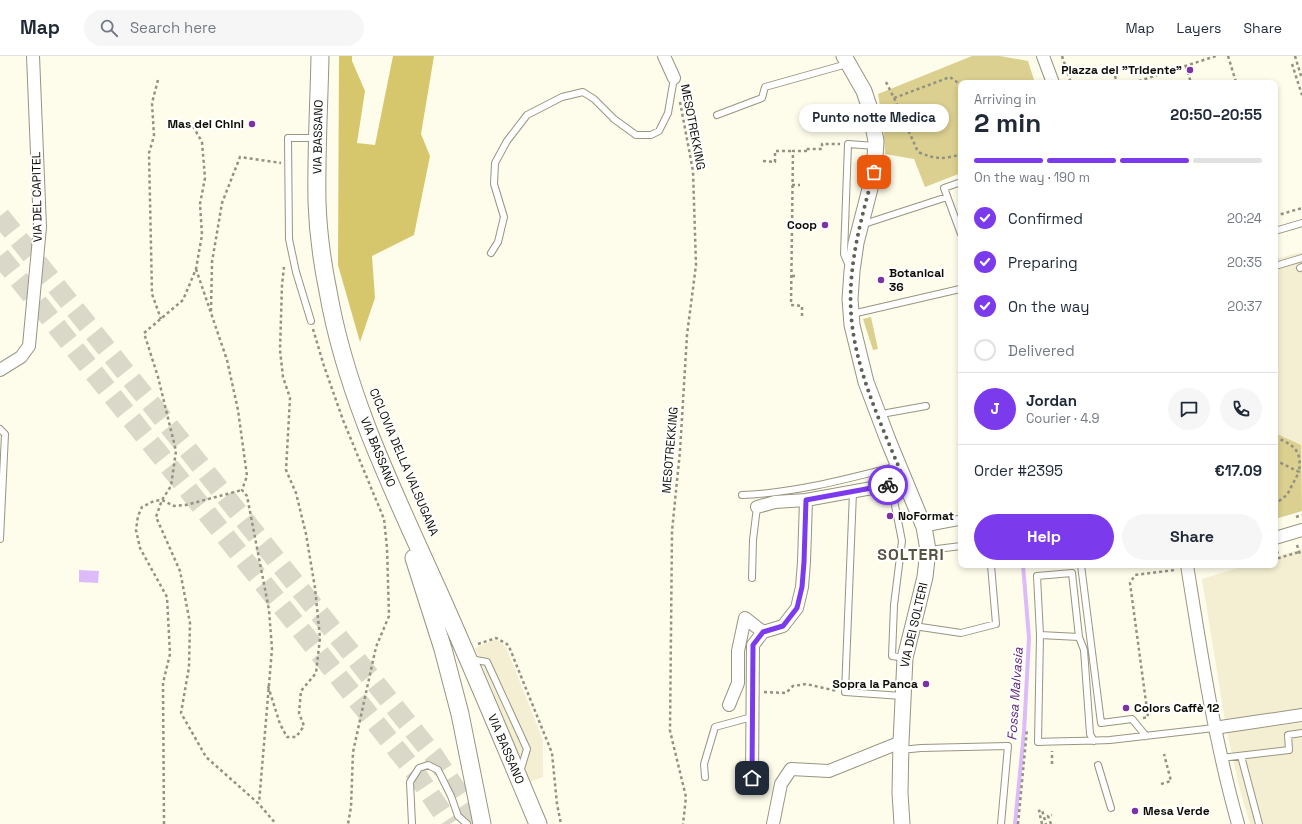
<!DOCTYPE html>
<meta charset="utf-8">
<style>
:root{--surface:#fff;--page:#f6f6f7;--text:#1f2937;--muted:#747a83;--line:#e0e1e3;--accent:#7c3aed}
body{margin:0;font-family:"Space Grotesk",sans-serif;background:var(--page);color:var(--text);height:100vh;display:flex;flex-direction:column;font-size:15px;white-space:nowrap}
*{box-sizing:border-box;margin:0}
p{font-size:13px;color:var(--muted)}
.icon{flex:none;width:22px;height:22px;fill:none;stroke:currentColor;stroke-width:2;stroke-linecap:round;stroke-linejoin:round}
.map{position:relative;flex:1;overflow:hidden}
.details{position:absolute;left:958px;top:24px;width:320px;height:488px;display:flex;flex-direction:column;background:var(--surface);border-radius:8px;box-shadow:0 2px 6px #0003}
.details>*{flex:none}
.pin{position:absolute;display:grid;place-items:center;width:34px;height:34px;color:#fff;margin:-17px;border-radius:8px;box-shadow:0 2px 6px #0006}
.courier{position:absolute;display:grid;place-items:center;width:40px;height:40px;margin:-20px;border:3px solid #7c3aed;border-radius:50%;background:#fff;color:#222;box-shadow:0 1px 5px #0007}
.bubble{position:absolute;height:28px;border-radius:14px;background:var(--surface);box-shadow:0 2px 6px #0003;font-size:13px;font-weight:700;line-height:28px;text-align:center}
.head em{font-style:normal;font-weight:700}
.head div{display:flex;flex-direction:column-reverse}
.head{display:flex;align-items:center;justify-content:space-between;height:68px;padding:0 16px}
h1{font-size:26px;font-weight:700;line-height:30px}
.bar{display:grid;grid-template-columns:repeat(4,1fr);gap:6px 4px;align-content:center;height:48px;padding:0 16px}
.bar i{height:5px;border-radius:3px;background:var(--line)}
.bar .on{background:var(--accent)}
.bar p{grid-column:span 4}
.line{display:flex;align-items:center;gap:10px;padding:0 16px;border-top:1px solid var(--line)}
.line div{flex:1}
.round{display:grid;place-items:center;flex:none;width:42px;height:42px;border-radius:21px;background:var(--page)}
ol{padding:0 16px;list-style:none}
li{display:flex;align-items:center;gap:12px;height:44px}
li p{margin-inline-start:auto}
li .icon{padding:4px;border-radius:50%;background:var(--accent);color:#fff;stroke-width:4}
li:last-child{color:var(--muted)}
li i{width:22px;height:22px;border:2px solid var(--line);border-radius:50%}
.cta{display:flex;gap:8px;margin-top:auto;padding:8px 16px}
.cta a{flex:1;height:46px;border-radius:24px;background:var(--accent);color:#fff;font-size:16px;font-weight:700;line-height:46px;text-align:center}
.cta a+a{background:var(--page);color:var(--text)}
header{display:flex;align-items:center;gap:24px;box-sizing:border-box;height:56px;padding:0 20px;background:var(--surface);border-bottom:1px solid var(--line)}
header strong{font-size:19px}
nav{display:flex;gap:22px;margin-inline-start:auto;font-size:14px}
.search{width:280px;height:36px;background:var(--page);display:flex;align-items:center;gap:10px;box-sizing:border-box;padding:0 14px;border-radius:22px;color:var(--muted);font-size:15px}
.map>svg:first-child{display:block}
.built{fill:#f4efd2}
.green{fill:#dbd090}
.forest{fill:#d7c76c}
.water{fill:#ddbbf8}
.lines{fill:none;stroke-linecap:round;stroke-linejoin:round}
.stream{stroke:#ddbbf8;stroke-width:4}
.trunk-tunnel{stroke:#dad8c8;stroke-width:20;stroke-dasharray:20 10;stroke-linecap:butt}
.service-casing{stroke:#989581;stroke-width:8}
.pedestrian-casing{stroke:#989581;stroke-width:11}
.minor-casing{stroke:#989581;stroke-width:14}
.tertiary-casing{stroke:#989581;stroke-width:17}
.secondary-casing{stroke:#989581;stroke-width:19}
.path{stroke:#939184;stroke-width:2.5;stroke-dasharray:3 3;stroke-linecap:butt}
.service{stroke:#fff;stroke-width:6}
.pedestrian{stroke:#fff;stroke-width:9}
.minor{stroke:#fff;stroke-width:12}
.tertiary{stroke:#fff;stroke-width:15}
.secondary{stroke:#fff;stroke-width:17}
.done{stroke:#616055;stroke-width:4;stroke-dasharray:0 7.2}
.route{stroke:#7c3aed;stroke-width:5}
.poi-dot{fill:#7a32a5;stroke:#fff;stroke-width:1.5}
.labels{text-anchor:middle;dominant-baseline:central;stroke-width:4;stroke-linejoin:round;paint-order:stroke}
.poi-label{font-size:12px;font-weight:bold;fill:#0d0c05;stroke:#fff;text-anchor:end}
.street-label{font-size:12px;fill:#0d0c05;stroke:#fff}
.water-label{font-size:13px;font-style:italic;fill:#59237a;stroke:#fff}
.district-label{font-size:16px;font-weight:bold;letter-spacing:1px;fill:#565340;stroke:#fff}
</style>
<header>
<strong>Map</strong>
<div class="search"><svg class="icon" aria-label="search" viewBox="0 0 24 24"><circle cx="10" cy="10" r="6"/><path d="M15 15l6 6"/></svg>Search here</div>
<nav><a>Map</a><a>Layers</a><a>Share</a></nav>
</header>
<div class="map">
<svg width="1302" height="768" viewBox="0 0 1302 768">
<rect width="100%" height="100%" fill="#fefcea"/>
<!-- built -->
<path class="built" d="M1302,196V455L1275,463V203Z
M1302,493V653L1225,665L1202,523L1248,509H1275V501Z
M496,583L506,591L543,684V721L530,726L475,592Z
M1302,667V768H1250L1240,734L1227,676Z"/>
<!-- green -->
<path class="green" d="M972,0H1000L1028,5L1035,27H961V117L925,131L914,103L885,98L883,67L878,38Z
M871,261L878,293L873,294L863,263Z
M1275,377L1301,389L1302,455L1275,463Z"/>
<!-- forest -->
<path class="forest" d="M339,0H352V5L365,35L357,87L375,89L393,0H434L421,78L430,100L414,179L372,200L375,242L360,286L338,209Z"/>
<!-- water -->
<path class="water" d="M79,514L99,515L98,527L79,526Z"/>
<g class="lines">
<!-- stream -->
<path class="stream" d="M1015,768L1024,676L1029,582L1023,509"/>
<!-- trunk-tunnel -->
<path class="trunk-tunnel" d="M0,160L434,700L479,768
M0,200L415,716L450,768"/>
<defs>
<path id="service" d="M717,59L762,42L765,31L847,8
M961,126L944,132L961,178
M861,169L947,141
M1275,175L1302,167
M491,197L498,186L504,161L494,128L495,107L507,85L527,59L562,41L583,36L594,43L614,63L636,79H651L659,75L668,57L674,22
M849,210L844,198L848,88L875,90
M1275,210L1302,202
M1300,212L1302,211
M852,258L960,233
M311,265L296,216L289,183L288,82H317
M887,357L926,350
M0,373L5,378L0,483
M891,429L902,485L894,549L892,600L905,602
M853,436L845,636L902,640
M742,439C795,437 847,423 898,410
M929,494L961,490
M1081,509L1101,667L1132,663L1146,680
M752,522L753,484L757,451
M914,570L961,577L996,568L991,509
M1040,579L1079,581
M470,603L487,606L527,693L520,716
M1094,685L1090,678L1084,594L1079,581L1072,517L1037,520L1040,579L1038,686C1062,685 1086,685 1110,684L1214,672
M901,694L921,692L1008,690L1001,768
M1241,700L1259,768
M1221,702L1289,694L1288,679L1302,677
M1098,709L1111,752
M705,721L704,708L715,671L752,661
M412,768L410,726L419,712L428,709L438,714L451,740L458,760L467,768"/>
<path id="pedestrian" d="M924,471L961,464"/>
<path id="minor" d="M664,0L674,22
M1043,0L1053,27
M0,314L21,301L29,290L40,171L33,0
M757,451L775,446L806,444L905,426
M1275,482L1302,474
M1187,509C1201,596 1214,683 1238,768
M729,649L738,627V595L745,562L763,576
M1214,672L1302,659
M752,722L753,589L763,576L783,570L797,552L802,531L804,506L806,444
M773,768L781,728L791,713L829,715L901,686"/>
<path id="tertiary" d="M844,0L864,35L869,50L876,85L874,117L856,187L852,215L850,243L852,269L866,326L888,384L924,471L928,494L925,521L905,602L901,686L900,737L902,768"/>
<path id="secondary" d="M320,0C319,49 316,98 317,146C318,176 322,206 328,235C346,340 394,436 437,532C472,610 505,689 538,768
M414,502L443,593L460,658L482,768"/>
</defs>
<!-- service casing -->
<use href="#service" class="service-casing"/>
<!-- pedestrian casing -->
<use href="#pedestrian" class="pedestrian-casing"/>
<!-- minor casing -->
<use href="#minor" class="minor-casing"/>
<!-- tertiary casing -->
<use href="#tertiary" class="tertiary-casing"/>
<!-- secondary casing -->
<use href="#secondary" class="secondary-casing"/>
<!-- path -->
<path class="path" d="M1062,0L1071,27
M1228,0L1236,26
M1295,0L1302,23
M1292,8L1302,39
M1186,10L1191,27
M1115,20L1117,27
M158,24L152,47L154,80L149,97L152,238L161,263
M886,26L894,42L950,21L961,29
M1133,27L1216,0
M894,42L918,96C935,103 943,104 961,98
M680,46L693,115L696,209L687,279L680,395L672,475L670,675L686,741L683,768
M190,65L202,86L205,122L200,148L202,179L196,213L183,244L144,277L158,321L176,395L171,430L162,444L156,461L180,515L190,567L189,611L181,657L206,701L259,748L276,768
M763,105L775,106V95H793
M792,129H800
M1275,160L1302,152
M792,172H799
M196,213L227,304L238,354L247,420L242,434L247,440L269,554L272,593L259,747
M792,220H797
M211,255L212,206L222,147L240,101L281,107
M802,260V250L791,249L793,95H806L805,93H822V88H840
M313,273L324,310L343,364L384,463L387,492L389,560L376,591L353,696L351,751L348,768
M1275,381C1294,389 1302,394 1299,416
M1275,404L1299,416L1287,439L1275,448
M1296,461L1302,459
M1297,489L1300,498
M1277,495L1279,502L1299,496
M478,588L496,582L507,588L510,593L552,697L557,748L561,768
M268,630L280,668L287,681H296L304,670L299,657L301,635L316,617L320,582L315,532L306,478L296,437L286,414L290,342L283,321L280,294L282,229L284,211
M764,636L786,637L793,630L806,628L837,635
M1143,662L1148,661L1130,527L1135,519L1175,514
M1052,708V695
M1161,728L1171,725L1164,698
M164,768L163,627L170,598L167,541L140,492L136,474L138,460L142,451L154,445L162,444L174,450L186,449L242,434
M1018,768L1027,673
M1042,768L1039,755L1042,754L1046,768
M1051,768L1048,760L1052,759"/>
<!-- service -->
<use href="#service" class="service"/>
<!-- pedestrian -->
<use href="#pedestrian" class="pedestrian"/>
<!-- minor -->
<use href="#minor" class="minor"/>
<!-- tertiary -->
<use href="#tertiary" class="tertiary"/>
<!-- secondary -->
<use href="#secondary" class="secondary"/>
</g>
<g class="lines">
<!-- done -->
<path class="done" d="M874,116C860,166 846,217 852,268C858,321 885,377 905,426L888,429"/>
<!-- route -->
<path class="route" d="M752,722L753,589L763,576L783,570L797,552L802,531L804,506L806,444L888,429"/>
</g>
<!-- markers -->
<g class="poi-dot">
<circle cx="1190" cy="14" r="4"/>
<circle cx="252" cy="68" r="4"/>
<circle cx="825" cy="169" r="4"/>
<circle cx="881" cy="224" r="4"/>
<circle cx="890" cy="460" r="4"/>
<circle cx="926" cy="628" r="4"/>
<circle cx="1126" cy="652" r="4"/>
<circle cx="1135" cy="755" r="4"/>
</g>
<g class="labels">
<!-- poi labels -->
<g class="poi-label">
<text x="1182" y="14">Piazza del "Tridente"</text>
<text x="244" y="68">Mas dei Chini</text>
<text x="817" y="169">Coop</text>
<text x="889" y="217" text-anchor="start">Botanical<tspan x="889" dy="14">36</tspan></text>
<text x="898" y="460" text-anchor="start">NoFormat</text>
<text x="918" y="628">Sopra la Panca</text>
<text x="1134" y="652" text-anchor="start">Colors Caffè 12</text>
<text x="1143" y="755" text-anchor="start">Mesa Verde</text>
</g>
<!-- street labels -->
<g class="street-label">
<text transform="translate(693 71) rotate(79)">MESOTREKKING</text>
<text transform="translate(318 81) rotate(-89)">VIA BASSANO</text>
<text transform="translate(37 141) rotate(-91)">VIA DEL CAPITEL</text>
<text transform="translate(670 394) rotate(-85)">MESOTREKKING</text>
<text transform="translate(378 396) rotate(68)">VIA BASSANO</text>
<text transform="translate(404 406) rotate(67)">CICLOVIA DELLA VALSUGANA</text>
<text transform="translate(914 569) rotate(-77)">VIA DEI SOLTERI</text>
<text transform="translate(506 693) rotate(67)">VIA BASSANO</text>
</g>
<!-- water labels -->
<g class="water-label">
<text transform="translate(1015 638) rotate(-86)">Fossa Malvasia</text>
</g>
<!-- district labels -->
<g class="district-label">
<text x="911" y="498">SOLTERI</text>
</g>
</g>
</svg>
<div class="pin" style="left:874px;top:116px;background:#ea580c"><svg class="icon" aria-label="bag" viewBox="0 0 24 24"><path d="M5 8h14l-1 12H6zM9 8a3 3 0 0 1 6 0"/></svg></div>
<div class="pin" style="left:752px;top:722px;background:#1f2937"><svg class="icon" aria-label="home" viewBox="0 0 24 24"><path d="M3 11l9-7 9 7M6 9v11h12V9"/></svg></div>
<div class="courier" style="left:888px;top:429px"><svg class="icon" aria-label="bike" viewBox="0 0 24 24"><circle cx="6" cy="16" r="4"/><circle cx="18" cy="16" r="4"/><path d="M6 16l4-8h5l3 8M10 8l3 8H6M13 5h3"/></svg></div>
<div class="bubble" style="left:799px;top:48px;width:150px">Punto notte Medica</div>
<section class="details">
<div class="head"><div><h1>2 min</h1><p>Arriving in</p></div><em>20:50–20:55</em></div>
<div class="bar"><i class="on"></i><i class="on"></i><i class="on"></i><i></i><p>On the way · 190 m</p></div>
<ol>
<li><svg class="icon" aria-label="check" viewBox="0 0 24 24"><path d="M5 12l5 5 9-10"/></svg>Confirmed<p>20:24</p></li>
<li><svg class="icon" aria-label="check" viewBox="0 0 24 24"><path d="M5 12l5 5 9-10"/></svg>Preparing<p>20:35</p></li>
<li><svg class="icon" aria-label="check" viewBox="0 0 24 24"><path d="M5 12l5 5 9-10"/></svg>On the way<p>20:37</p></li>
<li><i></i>Delivered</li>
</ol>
<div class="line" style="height:72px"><b class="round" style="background:var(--accent);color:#fff">J</b><div><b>Jordan</b><p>Courier · 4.9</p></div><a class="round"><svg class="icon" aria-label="chat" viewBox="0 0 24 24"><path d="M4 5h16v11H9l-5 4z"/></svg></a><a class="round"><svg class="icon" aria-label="phone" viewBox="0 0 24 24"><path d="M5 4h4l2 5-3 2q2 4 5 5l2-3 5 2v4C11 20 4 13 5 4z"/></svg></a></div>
<div class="line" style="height:52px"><div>Order #2395</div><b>€17.09</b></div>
<div class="cta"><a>Help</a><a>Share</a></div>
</section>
</div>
